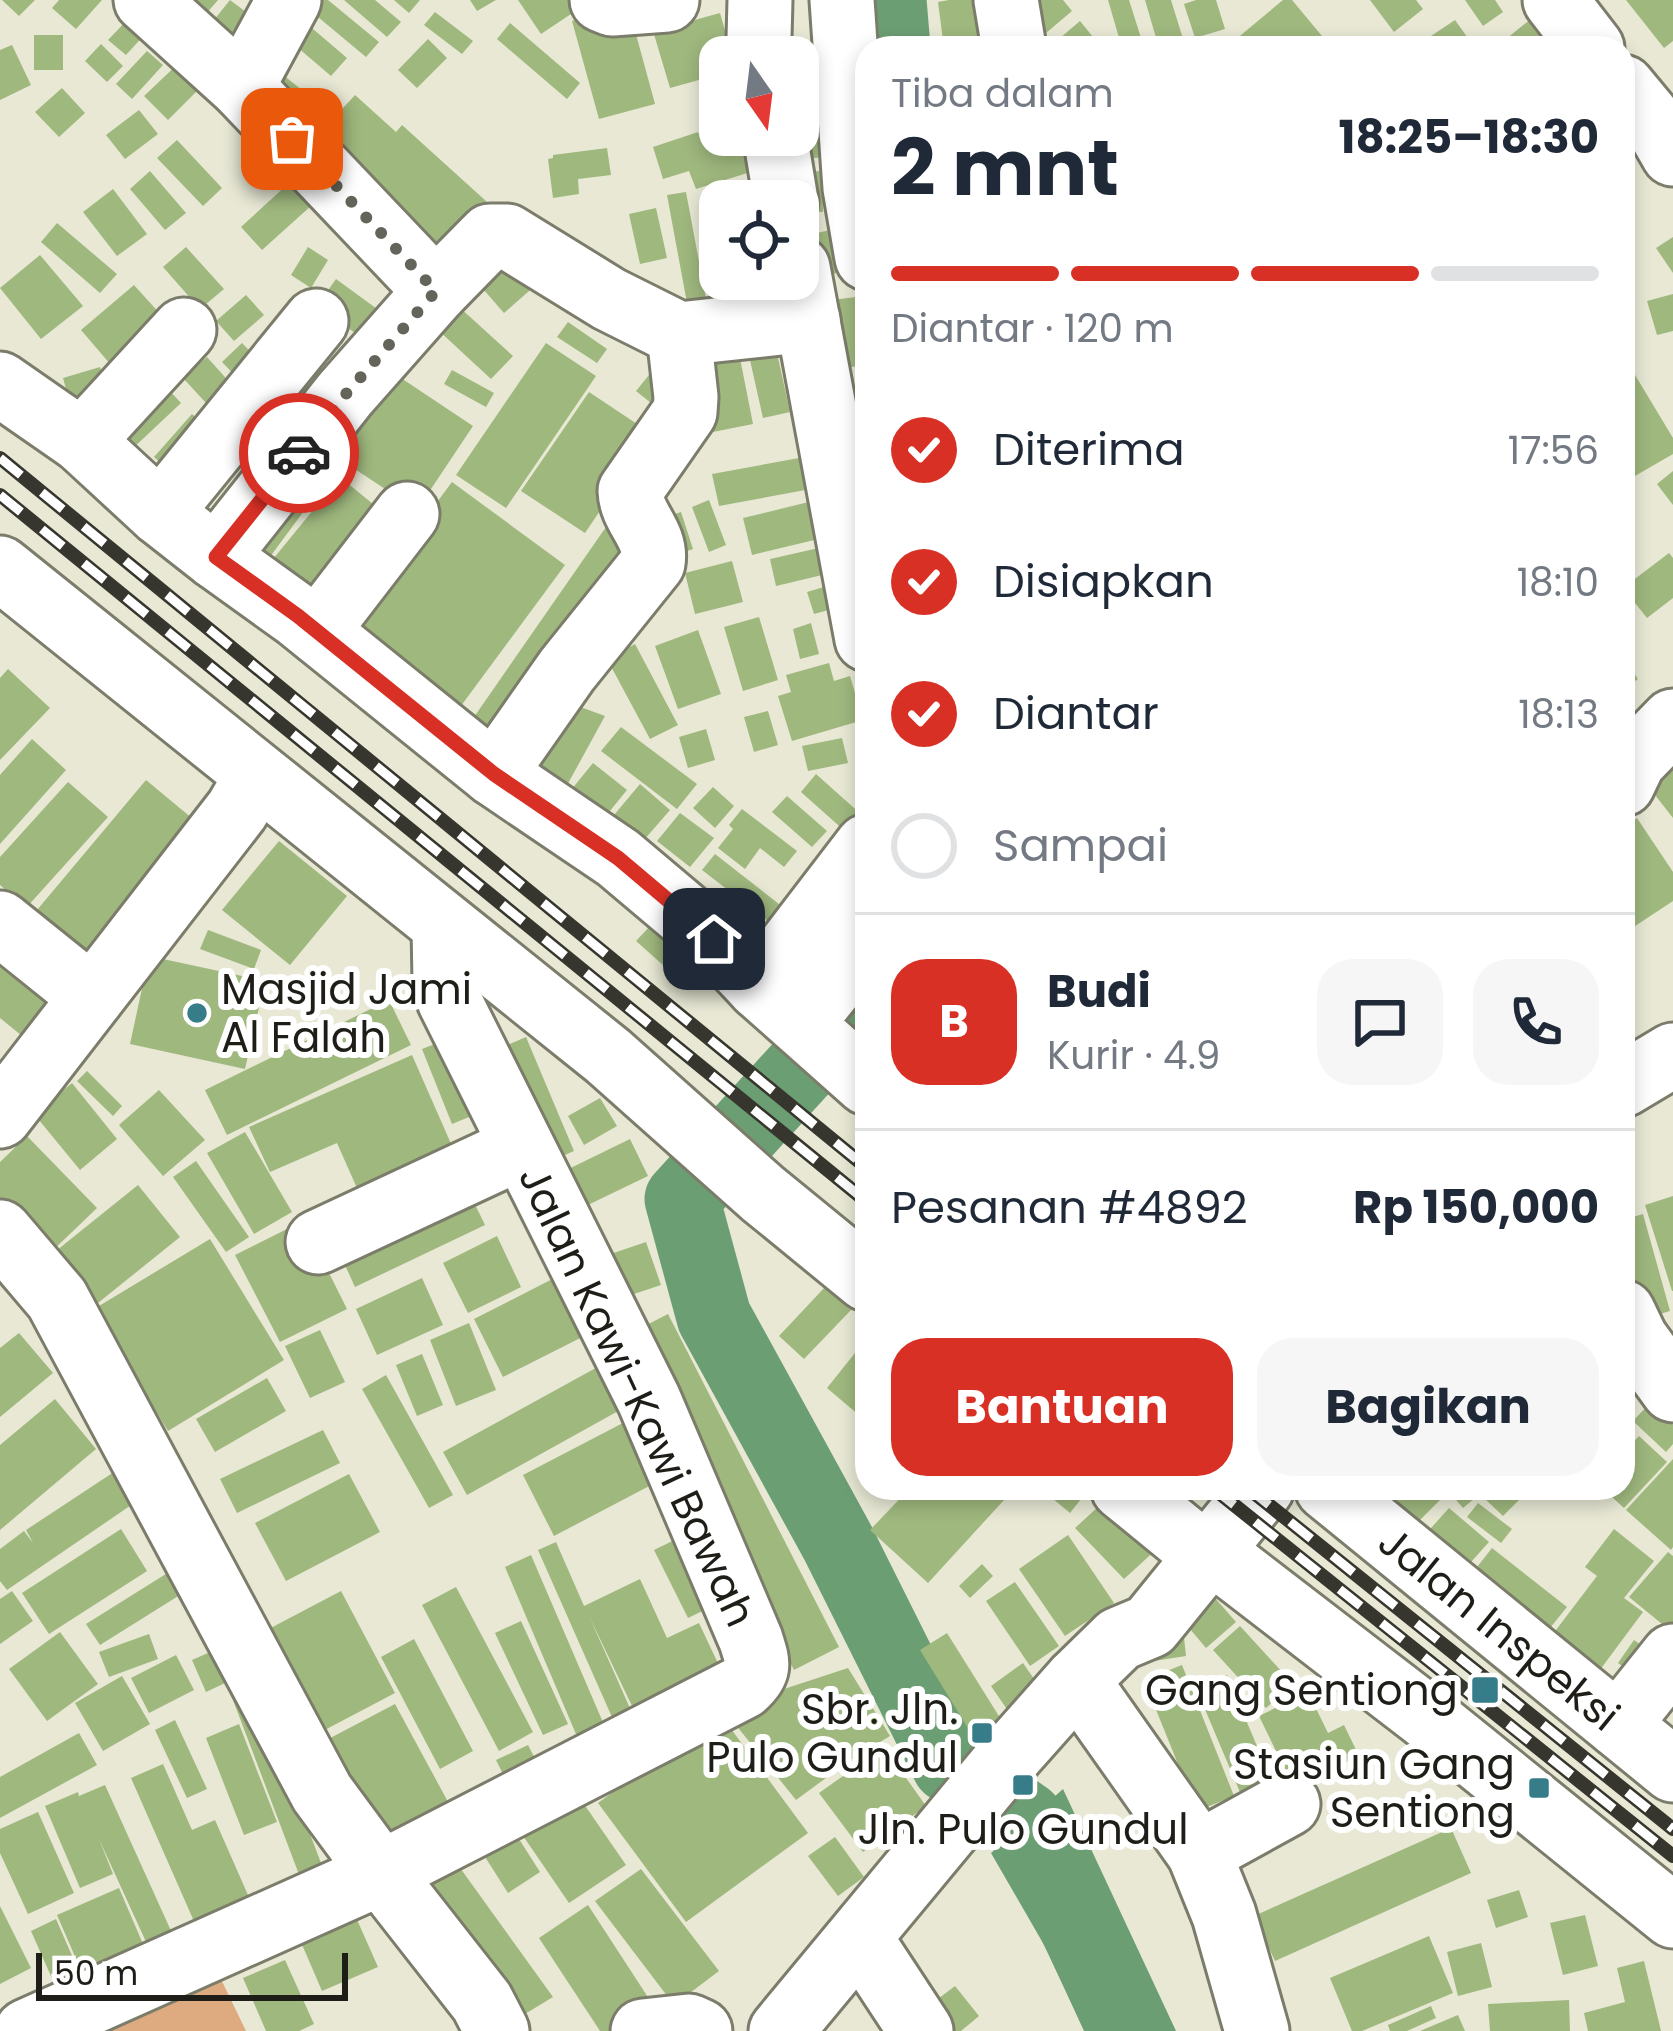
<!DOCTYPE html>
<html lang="id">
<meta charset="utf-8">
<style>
:root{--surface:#fff;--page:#f6f6f7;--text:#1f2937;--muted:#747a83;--line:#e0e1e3;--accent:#d93025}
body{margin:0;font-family:Poppins,sans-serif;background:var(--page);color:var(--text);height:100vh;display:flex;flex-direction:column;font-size:45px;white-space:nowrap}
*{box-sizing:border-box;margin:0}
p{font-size:39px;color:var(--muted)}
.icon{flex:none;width:66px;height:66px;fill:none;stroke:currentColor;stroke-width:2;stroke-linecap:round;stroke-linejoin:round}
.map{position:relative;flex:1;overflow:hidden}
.drawer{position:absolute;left:855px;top:36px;width:780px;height:1464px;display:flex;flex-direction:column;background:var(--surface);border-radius:36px;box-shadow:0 6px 18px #0003}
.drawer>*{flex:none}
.needle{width:78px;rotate:166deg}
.fabs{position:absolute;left:699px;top:36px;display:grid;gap:24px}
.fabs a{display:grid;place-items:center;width:120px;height:120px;border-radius:24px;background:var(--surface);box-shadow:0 6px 18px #0003;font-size:60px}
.scale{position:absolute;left:36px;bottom:30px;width:312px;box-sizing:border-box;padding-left:12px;border:6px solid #1e1d17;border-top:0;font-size:33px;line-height:42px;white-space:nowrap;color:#1e1d17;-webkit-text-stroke:9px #fff;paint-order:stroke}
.pin{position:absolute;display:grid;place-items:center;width:102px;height:102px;color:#fff;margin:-51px;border-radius:24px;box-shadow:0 6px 18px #0006}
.courier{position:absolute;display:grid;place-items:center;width:120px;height:120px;margin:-60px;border:9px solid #d93025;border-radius:50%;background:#fff;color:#222;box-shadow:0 3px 15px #0007}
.summary em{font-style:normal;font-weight:700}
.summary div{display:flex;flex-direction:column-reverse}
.summary{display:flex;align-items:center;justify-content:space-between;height:204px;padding:0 36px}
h1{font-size:78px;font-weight:700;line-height:90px}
.bar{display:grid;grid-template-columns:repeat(4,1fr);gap:18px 12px;align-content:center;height:144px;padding:0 36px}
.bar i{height:15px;border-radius:9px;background:var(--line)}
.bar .active{background:var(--accent)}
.bar p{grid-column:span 4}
.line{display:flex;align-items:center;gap:30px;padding:0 36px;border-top:3px solid var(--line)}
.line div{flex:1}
.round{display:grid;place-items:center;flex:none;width:126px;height:126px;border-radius:36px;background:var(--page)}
ol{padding:0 36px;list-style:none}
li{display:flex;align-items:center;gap:36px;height:132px}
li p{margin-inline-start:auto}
li .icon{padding:12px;border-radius:50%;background:var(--accent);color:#fff;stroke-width:4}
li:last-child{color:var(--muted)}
li i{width:66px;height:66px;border:6px solid var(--line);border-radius:50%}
.action{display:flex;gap:24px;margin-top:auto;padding:24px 36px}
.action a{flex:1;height:138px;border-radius:36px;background:var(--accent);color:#fff;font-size:48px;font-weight:700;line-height:138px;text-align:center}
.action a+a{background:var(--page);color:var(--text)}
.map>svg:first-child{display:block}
.green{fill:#ddab7f}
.water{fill:#6c9e73}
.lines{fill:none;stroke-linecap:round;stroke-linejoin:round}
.river{stroke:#6c9e73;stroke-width:75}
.building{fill:#9fb87e}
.minor-casing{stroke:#7c7c6b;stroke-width:69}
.minor{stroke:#fff;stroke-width:63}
.rail-casing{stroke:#37362e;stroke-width:14}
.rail{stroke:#fff;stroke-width:9;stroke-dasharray:27;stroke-linecap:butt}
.done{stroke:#65645a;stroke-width:12;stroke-dasharray:0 21.6}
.route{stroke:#d93025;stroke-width:15}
.poi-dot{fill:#377c89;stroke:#fff;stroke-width:4.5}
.labels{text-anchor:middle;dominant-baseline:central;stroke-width:12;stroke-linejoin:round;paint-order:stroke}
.poi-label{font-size:42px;fill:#1e1d17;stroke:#fff;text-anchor:end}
.street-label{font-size:42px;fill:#1e1d17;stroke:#fff}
</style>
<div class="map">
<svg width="1673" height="2031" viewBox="0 0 1673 2031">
<rect width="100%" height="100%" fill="#e8e8d5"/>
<!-- green -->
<path class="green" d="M218,1973L246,2031H99Z"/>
<!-- water -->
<path class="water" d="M867,962V1059L819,1024Z
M1063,1789L1176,2031H1084L1047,1950L991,1853Z"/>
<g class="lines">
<!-- river -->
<path class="river" d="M889,0L893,48
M867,996L682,1199L714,1317L838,1543L949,1765L1026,1819L1126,2031"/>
</g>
<!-- building -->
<path class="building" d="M2,0H35L19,16Z
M59,0H102L76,29L52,8Z
M176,0H218L193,29Z
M230,0L266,27L233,68L198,40Z
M322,0H328L379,42L366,57L312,12Z
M344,0H375L401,22L387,37Z
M394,0H420L409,13Z
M470,0H496L477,11Z
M518,0H592L541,34Z
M949,0H980L986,42L944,48L938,2Z
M1018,0H1063L1072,11L1046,33Z
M1108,0H1129L1142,41L1122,48Z
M1145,0H1171L1184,42L1159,48Z
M1196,0H1216L1225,29L1195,38L1184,4Z
M1283,0H1292L1332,48H1232L1229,45Z
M1370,0H1416L1423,9L1394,32Z
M1465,0H1495L1503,12L1483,26Z
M1626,0H1673V41L1664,48Z
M686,4L691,21L720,13L730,48L701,56L706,78L670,88L648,14Z
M628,5L655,104L599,119L572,21Z
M435,12L473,41L462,54L424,25Z
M130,17L147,32L126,55L108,40Z
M1532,18L1556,48H1495Z
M1455,20L1475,48H1413Z
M1080,21L1102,48H1056L1053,44Z
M306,23L347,58L331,76L290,41Z
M510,23L580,83L567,99L497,39Z
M34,35H63V70H34Z
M428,39L447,58L417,88L398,70Z
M101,44L123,66L107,82L85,61Z
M12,45L31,85L0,100V50Z
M147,51L163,65L132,99L116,84Z
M823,58L829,91L798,97V63Z
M182,60L205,83L168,120L144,96Z
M272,66L323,107L303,131Z
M62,88L85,113L59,137L35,112Z
M355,95L396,132L402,125L497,211L445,268L308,146Z
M139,110L158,134L125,159L106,135Z
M832,112L833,157L789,159L798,135V114Z
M698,132L702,142L727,135H743L754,171L696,189L689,171L663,179L653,147Z
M177,140L222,188L203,206L157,158Z
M607,148L611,175L578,179L579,194L553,198L548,159L553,158V155Z
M150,171L186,213L165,230L130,189Z
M822,171L823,212L798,213L794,172Z
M290,182L312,205L262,250L241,227Z
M113,189L147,234L117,256L83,212Z
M686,192L706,299L687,303L667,195Z
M720,199V271L716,272L703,202Z
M656,208L667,258L640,264L629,214Z
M57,223L117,274L100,293L41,242Z
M843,227L853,269L814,279L804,236Z
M1673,237V273L1656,248Z
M186,247L224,289L200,309L163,267Z
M308,247L328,260L311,288L291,275Z
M509,252L537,284L504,313L476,281Z
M40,255L83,306L41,339L0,288Z
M336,279L384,314L365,340L317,306Z
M134,285L171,326L117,372L81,330Z
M1673,294V331L1657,335L1647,301Z
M246,295L264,315L234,341L216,321Z
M856,297L865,365L824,371L815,302Z
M458,306L513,356L491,379L437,329Z
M568,322L607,349L597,363L557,337Z
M242,343L269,371L249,390L222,362Z
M546,343L596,376L506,508L456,475Z
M737,343L753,424L713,432L697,351Z
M777,353L790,412L763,418L750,360Z
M1623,355L1673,438V454L1635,476L1623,456Z
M207,357L241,395L218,416L183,378Z
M383,366L473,426L417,510L326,450Z
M100,367L108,392L70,403L63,378Z
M452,370L494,393L486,407L444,384Z
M653,370L661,411L636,391Z
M155,375L181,403L130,451L103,423Z
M589,392L652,434L585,533L521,491Z
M192,414L212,432L174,475L154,457Z
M309,450L335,469L258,573L232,555Z
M810,456L816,488L719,506L712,474Z
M1673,471V505L1657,484Z
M340,477L390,518L315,609L265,569Z
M452,482L565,565L455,714L341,631Z
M709,500L726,545L709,552L692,507Z
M817,500L827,537L752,555L743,518Z
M681,512L693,549L663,559L651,522Z
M606,527L643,552L502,755L465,730Z
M832,545L839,571L776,586L770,559Z
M1669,553L1673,558V598L1647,618L1623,588Z
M732,561L743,602L695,614L685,573Z
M847,580L854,603L814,614L807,592Z
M759,617L778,680L743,691L724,627Z
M811,623L819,654L800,659L793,629Z
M698,630L721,694L678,709L655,646Z
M635,644L678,725L650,739L607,659Z
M1623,658L1638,679L1623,690Z
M829,663L834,681L850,676L863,720L792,741L778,696L791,692L786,675Z
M8,669L50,708L0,760V678Z
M556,698L605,716L560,798L520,792Z
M768,711L778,745L754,752L744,717Z
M621,727L697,784L677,809L601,751Z
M706,729L715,760L688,768L679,737Z
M842,738L848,763L808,771L802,746Z
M32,739L66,770L0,844V775Z
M1673,745V818L1637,772Z
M593,763L627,790L592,833L558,806Z
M816,774L863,816L847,833L801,792Z
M146,780L205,829L92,965L32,916Z
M68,782L108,817L26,908L0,885V857Z
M640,784L670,810L644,840L614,815Z
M713,787L734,806L715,828L693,808Z
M787,796L827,831L812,847L772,812Z
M742,809L797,851L784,867L760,848L745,869L718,848L733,829L729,825Z
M680,813L714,838L690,867L657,841Z
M1637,818L1673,872V901L1623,934V827Z
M279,841L347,896L290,965L222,910Z
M715,854L784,908L772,924L702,870Z
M668,907L695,931L663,965L636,941Z
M208,930L261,950L254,969L200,949Z
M149,956L265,981L245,1069L130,1044Z
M0,967L58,1013L32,1044L0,1018Z
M389,1000L411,1045L227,1135L205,1090Z
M456,1036L486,1110L452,1124L422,1049Z
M526,1037L574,1151L540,1166L493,1051Z
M412,1055L463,1171L368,1213L337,1143L270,1172L249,1127Z
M87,1071L122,1106L113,1116L77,1081Z
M72,1083L117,1139L80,1170L34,1114Z
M159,1090L205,1140L163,1176L119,1125Z
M600,1098L617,1126L584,1145L568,1116Z
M245,1132L292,1212L254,1234L207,1153Z
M27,1136L97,1208L47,1256L0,1208V1162Z
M630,1139L648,1176L565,1216L546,1180Z
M196,1161L249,1237L226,1252L173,1177Z
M463,1180L485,1225L355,1287L334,1241Z
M138,1185L180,1237L88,1311L46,1259Z
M1673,1196V1291H1672L1645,1205Z
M1643,1214L1670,1311L1633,1322L1623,1287V1220Z
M303,1221L347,1309L280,1342L235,1255Z
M497,1236L521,1287L468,1313L443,1263Z
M210,1239L284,1360L168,1431L94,1309Z
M646,1242L661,1285L610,1302L596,1259Z
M572,1269L602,1327L503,1377L474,1319Z
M422,1278L443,1325L377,1355L356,1309Z
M826,1286L851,1310L804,1359L779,1336Z
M668,1314L839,1647L794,1670L623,1337Z
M469,1323L496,1390L456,1406L430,1340Z
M320,1330L345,1382L310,1398L285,1346Z
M19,1333L53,1373L0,1417V1348Z
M867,1338V1422L827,1388Z
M422,1354L443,1405L417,1416L396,1365Z
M614,1358L638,1400L467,1495L443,1452Z
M386,1375L453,1495L429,1508L362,1389Z
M267,1378L286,1411L215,1452L196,1419Z
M55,1399L96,1449L0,1530V1445Z
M1650,1403L1673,1425V1444L1666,1452L1633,1421Z
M644,1412L676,1472L554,1536L523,1475Z
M323,1430L340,1463L237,1513L220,1479Z
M1639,1436L1667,1462L1624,1508L1602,1488H1623V1453Z
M1673,1459V1547L1671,1550L1626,1510Z
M120,1468L140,1499L7,1590L0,1581V1549L24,1531L33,1543L26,1530Z
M349,1474L380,1532L286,1581L255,1523Z
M910,1488H1015L928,1583L870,1530Z
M1040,1488H1067L1081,1499L1070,1513Z
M1340,1488H1452L1397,1543Z
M1458,1488H1476L1481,1493L1463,1508L1451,1494Z
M1494,1488H1531L1503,1516L1484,1498Z
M1110,1496L1159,1547L1124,1579L1075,1528Z
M1478,1503L1512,1529L1501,1543L1467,1517Z
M1449,1508L1489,1542L1453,1582L1414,1547Z
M121,1529L147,1571L49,1634L22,1593Z
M697,1529L731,1597L688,1618L654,1550Z
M1614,1529L1654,1561L1624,1598L1643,1612L1585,1690L1537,1655L1597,1576L1585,1567Z
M1068,1535L1114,1603L1065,1636L1019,1569Z
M556,1542L584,1606L640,1579L667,1638L699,1623L731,1691L644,1731L589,1616L641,1733L623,1742L538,1550Z
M1492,1548L1567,1607L1533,1649L1459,1590Z
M1668,1552L1673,1556V1633L1629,1597Z
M531,1555L614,1748L587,1760L505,1567Z
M982,1564L993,1576L970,1598L959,1586Z
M177,1567L191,1588L100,1645L86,1624Z
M1015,1582L1059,1646L1030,1666L986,1601Z
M456,1587L533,1732L499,1751L422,1605Z
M12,1591L33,1621L0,1644V1599Z
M341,1591L395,1693L319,1733L265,1631Z
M1215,1598L1236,1622L1206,1648L1185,1623Z
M521,1621L568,1724L543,1735L495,1633Z
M1240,1626L1293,1684L1266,1708L1213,1650Z
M1183,1628L1186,1656L1154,1661L1150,1633Z
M60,1632L98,1684L47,1721L9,1669Z
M947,1633L1002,1721L974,1738L920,1650Z
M149,1634L158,1659L109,1677L99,1652Z
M414,1639L473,1751L440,1769L381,1657Z
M1634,1640L1665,1662L1648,1684L1618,1663Z
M226,1645L240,1676L206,1692L192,1660Z
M176,1655L194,1690L149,1713L131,1678Z
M1023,1663L1048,1699L1015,1721L991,1686Z
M1182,1665L1234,1796L1197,1811L1144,1680Z
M848,1668L890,1736L849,1761L796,1800L723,1709Z
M1227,1675L1273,1784L1242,1797L1196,1688Z
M122,1676L150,1724L103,1751L75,1703Z
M256,1692L329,1884L306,1893L233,1700Z
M1308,1692L1328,1733L1344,1725L1359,1756L1294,1788L1259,1716Z
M395,1704L460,1824L382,1866L317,1745Z
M720,1714L808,1833L686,1922L598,1803Z
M175,1720L207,1789L187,1798L155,1730Z
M239,1724L277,1822L244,1835L206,1738Z
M79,1733L97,1765L0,1818V1777Z
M528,1745L544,1776L512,1792L496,1760Z
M884,1747L926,1806L863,1852L819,1793Z
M163,1764L192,1830L215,1820L255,1911L200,1935L131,1778Z
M105,1785L172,1933L147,1944L99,1839L113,1874L80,1888L45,1806L78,1792L79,1796Z
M575,1791L626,1865L569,1903L519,1830Z
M38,1812L74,1893L28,1914L0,1853V1829Z
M505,1817L540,1872L508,1893L473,1838Z
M1451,1828L1471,1873L1275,1961L1254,1916Z
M835,1837L864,1877L838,1896L808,1856Z
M445,1847L553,1997L525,2014L444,1909L418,1866Z
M641,1869L719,1971L674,2005L595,1901Z
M119,1888L155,1972L93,1998L57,1915Z
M1519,1890L1528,1917L1496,1928L1487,1900Z
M346,1895L378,1967L322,1991L291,1919Z
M588,1905L655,2008L620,2031H600L539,1938Z
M0,1906L31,1968L0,1984Z
M1585,1915L1598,1966L1563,1975L1550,1923Z
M56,1919L87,1990L62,2001L31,1931Z
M1429,1936L1453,1993L1362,2031H1352L1330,1978Z
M1481,1943L1492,1987L1458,1996L1447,1952Z
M285,1960L314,2024L299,2031H266L243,1978Z
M1644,1961L1661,2031H1588L1584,2013L1625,2002L1617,1968Z
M955,1986L979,2016L961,2031H937L922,2011Z
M1569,2000L1570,2031H1490L1488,2004Z
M1431,2006L1436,2018L1407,2031H1390L1388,2025Z
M1458,2015L1465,2031H1420Z"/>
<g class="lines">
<defs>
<g id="minor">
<path d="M146,0L242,87L436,291L490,236H507L609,299L679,334L808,320"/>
<path d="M602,0L612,4L667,0"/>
<path d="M760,0L759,38L762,57"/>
<path d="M842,0L855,188L867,258"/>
<path d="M1006,0L1014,48"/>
<path d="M1555,0L1592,48"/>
<path d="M242,87L289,0"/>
<path d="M1623,87L1661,133L1673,154"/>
<path d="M775,135L786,201"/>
<path d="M798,268L867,639"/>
<path d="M0,384L82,441L160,513L216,557L298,616L494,774L618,858L714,939L759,987L867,1083"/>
<path d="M82,441L184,330"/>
<path d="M160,513L316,321"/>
<path d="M216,557L345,394L436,291"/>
<path d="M0,568L608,1056L763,1194L867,1279"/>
<path d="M317,631L407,514"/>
<path d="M494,774L567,670L653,563C658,535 631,518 630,491L685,412L686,397L679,334"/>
<path d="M1623,784L1634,761L1673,721"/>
<path d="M0,923L92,997"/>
<path d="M759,987L867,846"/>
<path d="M801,1024L867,942"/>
<path d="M1623,1085L1673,1055"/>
<path d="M0,1116L237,810L257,776"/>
<path d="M0,1232L57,1299L322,1793L381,1873L482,2002L497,2031"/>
<path d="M318,1242L522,1147"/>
<path d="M1623,1312L1636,1339L1673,1390"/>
<path d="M1123,1488L1183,1537"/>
<path id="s1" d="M1327,1488L1673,1770"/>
<path d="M1211,1551L1424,1715L1673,1916"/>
<path d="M1077,1680L1199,1853L1224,1915L1257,2031"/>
<path d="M1618,1725L1673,1656"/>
<path d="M1199,1853L1288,1804"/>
<path d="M860,1938L921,2031"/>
<path d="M27,2031L381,1873L743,1687C762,1670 758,1663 751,1640L649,1400L449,1000L445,982L444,926"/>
<path d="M643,2031L689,2026L700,2031"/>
<path d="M781,2031L999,1768L1077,1680L1119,1639L1150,1626L1262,1488"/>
</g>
</defs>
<!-- minor casing -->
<use href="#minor" class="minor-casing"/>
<!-- minor -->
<use href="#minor" class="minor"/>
<defs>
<path id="rail" d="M0,458L867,1168
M0,495L867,1202
M1213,1488L1673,1856
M1248,1488L1673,1829"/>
</defs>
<!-- rail casing -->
<use href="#rail" class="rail-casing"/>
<!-- rail -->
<use href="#rail" class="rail"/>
</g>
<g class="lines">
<!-- done -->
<path class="done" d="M292,139L436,291L346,394L299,453"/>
<!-- route -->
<path class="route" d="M299,453L216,557L298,616L494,774L618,858L714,939"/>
</g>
<!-- markers -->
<g class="poi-dot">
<circle cx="197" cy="1013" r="12"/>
<rect x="1470" y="1675" width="30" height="30" rx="6"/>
<rect x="970" y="1721" width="24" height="24" rx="6"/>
<rect x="1011" y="1773" width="24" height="24" rx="6"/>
<rect x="1527" y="1776" width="24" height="24" rx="6"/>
</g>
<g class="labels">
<!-- poi labels -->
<g class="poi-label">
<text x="221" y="989" text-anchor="start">Masjid Jami<tspan x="221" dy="48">Al Falah</tspan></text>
<text x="1458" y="1690">Gang Sentiong</text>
<text x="958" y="1709">Sbr. Jln.<tspan x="958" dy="48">Pulo Gundul</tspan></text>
<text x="1515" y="1764">Stasiun Gang<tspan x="1515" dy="48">Sentiong</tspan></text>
<text x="1023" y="1829" text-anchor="middle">Jln. Pulo Gundul</text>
</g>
<!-- street labels -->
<g class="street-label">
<text transform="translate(637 1396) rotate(65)">Jalan Kawi-Kawi Bawah</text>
<text stroke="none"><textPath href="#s1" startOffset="222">Jalan Inspeksi</textPath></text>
</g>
</g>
</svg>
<div class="fabs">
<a><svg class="needle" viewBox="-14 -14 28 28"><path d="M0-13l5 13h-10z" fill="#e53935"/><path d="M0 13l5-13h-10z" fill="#747a83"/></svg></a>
<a><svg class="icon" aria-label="locate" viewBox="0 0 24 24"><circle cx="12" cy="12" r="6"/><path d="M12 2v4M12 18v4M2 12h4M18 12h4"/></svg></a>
</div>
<div class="scale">50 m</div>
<div class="pin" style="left:292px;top:139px;background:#ea580c"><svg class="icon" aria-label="bag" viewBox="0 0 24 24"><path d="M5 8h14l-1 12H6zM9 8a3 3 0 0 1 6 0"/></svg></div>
<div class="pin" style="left:714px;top:939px;background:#1f2937"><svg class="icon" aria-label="home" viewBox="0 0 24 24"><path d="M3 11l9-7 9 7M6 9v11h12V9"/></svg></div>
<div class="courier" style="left:299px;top:453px"><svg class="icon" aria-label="car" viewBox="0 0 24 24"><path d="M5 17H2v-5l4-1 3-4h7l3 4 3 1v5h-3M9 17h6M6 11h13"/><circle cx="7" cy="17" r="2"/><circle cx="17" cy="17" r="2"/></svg></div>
<section class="drawer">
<div class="summary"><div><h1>2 mnt</h1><p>Tiba dalam</p></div><em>18:25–18:30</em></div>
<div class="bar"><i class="active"></i><i class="active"></i><i class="active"></i><i></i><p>Diantar · 120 m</p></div>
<ol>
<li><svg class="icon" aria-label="check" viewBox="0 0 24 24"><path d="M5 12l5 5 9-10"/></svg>Diterima<p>17:56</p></li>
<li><svg class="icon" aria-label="check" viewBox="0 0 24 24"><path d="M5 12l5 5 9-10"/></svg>Disiapkan<p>18:10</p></li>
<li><svg class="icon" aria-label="check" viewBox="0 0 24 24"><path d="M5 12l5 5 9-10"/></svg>Diantar<p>18:13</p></li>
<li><i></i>Sampai</li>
</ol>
<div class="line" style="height:216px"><b class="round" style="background:var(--accent);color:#fff">B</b><div><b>Budi</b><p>Kurir · 4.9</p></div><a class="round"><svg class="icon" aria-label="chat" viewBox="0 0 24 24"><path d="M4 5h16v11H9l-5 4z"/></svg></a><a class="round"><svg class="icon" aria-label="phone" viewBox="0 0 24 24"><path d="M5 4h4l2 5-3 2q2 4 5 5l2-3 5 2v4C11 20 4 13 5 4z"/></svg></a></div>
<div class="line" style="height:156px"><div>Pesanan #4892</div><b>Rp 150,000</b></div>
<div class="action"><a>Bantuan</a><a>Bagikan</a></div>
</section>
</div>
